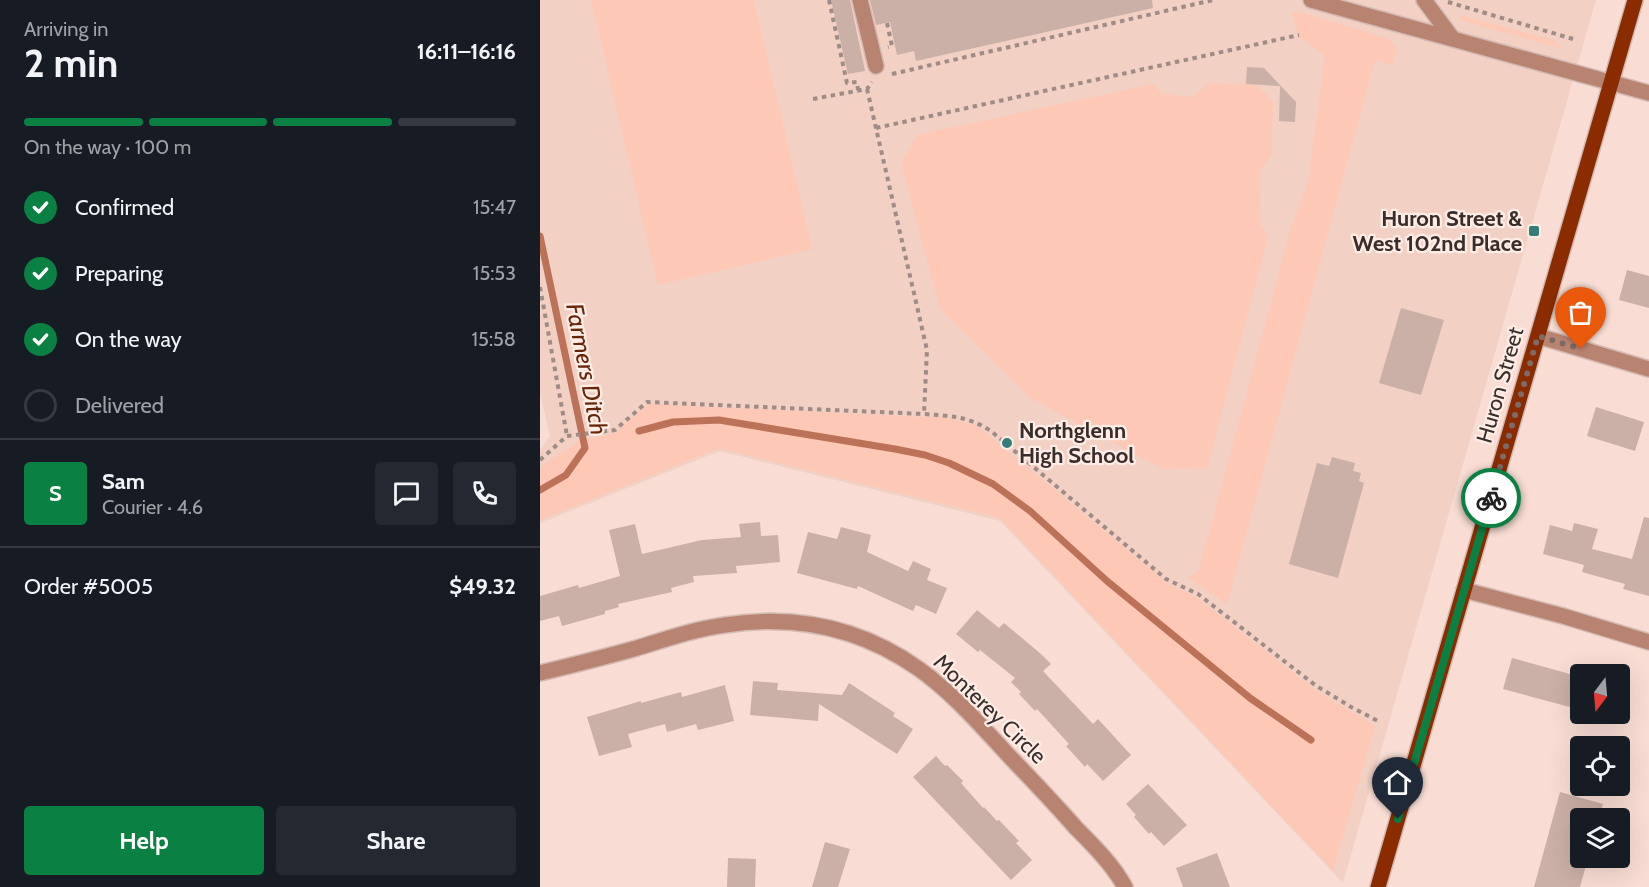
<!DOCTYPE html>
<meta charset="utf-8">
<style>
:root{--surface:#171b24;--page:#242831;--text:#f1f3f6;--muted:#9ea1a6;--line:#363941;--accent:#0b8043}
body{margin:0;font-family:Cabin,sans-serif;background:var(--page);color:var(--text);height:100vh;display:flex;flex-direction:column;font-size:22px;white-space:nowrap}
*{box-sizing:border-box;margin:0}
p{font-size:20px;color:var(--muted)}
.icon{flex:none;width:33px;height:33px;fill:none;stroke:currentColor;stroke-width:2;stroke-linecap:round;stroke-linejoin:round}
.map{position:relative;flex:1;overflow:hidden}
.side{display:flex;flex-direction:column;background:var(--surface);width:540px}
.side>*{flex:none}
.needle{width:39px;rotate:196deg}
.fabs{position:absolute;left:1030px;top:664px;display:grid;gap:12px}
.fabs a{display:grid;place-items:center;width:60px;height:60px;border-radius:6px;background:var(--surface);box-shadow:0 6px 24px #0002;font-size:30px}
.pin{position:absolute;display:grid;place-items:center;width:51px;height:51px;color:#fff;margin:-62px -26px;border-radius:50% 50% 50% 0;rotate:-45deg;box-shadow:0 0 6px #0007}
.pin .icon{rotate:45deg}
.courier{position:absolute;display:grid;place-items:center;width:60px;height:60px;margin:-30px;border:4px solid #0b8043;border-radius:50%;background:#fff;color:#222;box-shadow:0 2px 8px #0007}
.headline em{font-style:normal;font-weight:800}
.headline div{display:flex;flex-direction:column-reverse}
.headline{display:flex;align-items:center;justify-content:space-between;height:102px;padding:0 24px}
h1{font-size:39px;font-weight:800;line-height:45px}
.bar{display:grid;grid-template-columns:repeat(4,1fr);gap:9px 6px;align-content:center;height:72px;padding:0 24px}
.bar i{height:8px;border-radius:4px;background:var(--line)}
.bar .current{background:var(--accent)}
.bar p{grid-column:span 4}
.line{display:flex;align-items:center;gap:15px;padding:0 24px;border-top:2px solid var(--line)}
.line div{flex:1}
.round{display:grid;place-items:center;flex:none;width:63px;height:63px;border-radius:6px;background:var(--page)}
ol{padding:0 24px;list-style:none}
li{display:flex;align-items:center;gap:18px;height:66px}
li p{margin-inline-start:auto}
li .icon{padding:6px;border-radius:50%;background:var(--accent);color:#fff;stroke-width:4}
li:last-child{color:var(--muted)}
li i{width:33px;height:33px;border:3px solid var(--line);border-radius:50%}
.action{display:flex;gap:12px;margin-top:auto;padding:12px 24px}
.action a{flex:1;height:69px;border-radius:6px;background:var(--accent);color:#fff;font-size:24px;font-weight:800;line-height:69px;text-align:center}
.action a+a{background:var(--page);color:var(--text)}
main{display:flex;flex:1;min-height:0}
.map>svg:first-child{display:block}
.built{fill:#f2d0c4}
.green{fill:#fdc8b6}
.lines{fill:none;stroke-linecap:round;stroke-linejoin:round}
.stream{stroke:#bc7259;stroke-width:7}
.building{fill:#cbb0a7}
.minor-casing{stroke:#d3bab2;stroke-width:18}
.major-casing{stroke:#d3bab2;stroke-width:18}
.path{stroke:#a08c86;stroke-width:4;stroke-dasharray:4.5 4.5;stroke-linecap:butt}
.minor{stroke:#b98371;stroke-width:15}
.major{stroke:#8a2c00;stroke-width:15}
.done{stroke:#7c6b66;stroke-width:6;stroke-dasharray:0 10.8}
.route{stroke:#0b8043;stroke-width:8}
.poi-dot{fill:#357d78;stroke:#feede7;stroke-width:2}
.labels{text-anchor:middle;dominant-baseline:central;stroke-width:4.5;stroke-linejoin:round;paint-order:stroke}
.poi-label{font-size:22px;font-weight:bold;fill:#392e2b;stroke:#feede7;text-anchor:end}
.street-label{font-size:22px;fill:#392e2b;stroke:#feede7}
.water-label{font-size:24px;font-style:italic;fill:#69250a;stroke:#feede7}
</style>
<main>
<section class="side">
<div class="headline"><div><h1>2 min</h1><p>Arriving in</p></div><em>16:11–16:16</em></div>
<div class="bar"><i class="current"></i><i class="current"></i><i class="current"></i><i></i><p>On the way · 100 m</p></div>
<ol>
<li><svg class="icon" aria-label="check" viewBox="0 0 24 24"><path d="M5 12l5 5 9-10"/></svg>Confirmed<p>15:47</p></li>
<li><svg class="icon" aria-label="check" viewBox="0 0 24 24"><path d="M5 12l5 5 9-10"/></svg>Preparing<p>15:53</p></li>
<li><svg class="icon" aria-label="check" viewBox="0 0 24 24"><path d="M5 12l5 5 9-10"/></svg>On the way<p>15:58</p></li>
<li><i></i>Delivered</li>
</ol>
<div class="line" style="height:108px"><b class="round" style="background:var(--accent);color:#fff">S</b><div><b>Sam</b><p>Courier · 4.6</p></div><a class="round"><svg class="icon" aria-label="chat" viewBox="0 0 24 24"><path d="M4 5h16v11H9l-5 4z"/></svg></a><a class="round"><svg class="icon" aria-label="phone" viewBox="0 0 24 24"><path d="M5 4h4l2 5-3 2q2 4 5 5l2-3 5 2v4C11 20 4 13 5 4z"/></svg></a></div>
<div class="line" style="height:78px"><div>Order #5005</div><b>$49.32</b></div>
<div class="action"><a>Help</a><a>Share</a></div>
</section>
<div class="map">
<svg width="1109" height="887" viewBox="0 0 1109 887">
<rect width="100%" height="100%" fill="#f9ddd4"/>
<!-- built -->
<path class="built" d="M0,0H1056L803,883L460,521L180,451L0,523V450L10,436L0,394Z"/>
<!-- green -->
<path class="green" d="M51,0H214L272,249L118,285Z
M760,12L849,39L857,50L852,65L835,60L687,604L648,578L659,570L750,231L768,182L785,56L763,39L760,38L751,13Z
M921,15L1016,41L1022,49L920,20Z
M669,83L717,85L733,102L731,155L720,170L719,221L728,237L667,468L622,469L491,398L400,309L361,163L377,135L613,84L622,94L653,97Z
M107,404L407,418L432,424L441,429L627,583L656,597L775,690L835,726L793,871L460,518L179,448L0,520V467L39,441L75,433Z"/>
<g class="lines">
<!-- stream -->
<path class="stream" d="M0,236L45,448L26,475L0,490
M99,431L133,422L179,420L355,449L385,455L409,463L453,484L490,511L567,581L710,698L771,740"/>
</g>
<!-- building -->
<path class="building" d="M291,0H310L325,71L308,74Z
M330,0H612L613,8L376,61L374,51L357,55L350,22L336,25Z
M707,67L724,68L756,102L755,122L739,121L740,86L706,84Z
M1087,270L1109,276V308L1079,300Z
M861,308L904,320L881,395L839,383Z
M1056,407L1104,422L1095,451L1047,436Z
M792,457L815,463L813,471L821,473L819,481L824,483L798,578L749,564L777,463L789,466Z
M1104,517L1109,518V596L1083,589L1085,584L1042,572L1044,565L1003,554L1010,525L1032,531L1034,523L1058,529L1052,549L1092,559Z
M220,522L221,536L238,535L240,562L196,566L197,573L153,576L154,582L131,588L132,592L78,604L79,607L65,611V614L22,626L19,616L0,621V596L38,585L39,588L80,576L69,530L95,524L102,554L162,540L201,537L199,524Z
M301,527L331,535L327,552L368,571L373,561L391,569L387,580L407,588L396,614L376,605L373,611L318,586L317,589L257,573L268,532L297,539Z
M437,610L459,628L464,623L501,654L511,664L503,671L553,724L558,719L591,755L563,781L547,764L545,767L526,746L529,744L497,709L495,711L479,694L481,692L471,682L475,678L440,650L438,652L416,634Z
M972,658L1041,677V710L963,689Z
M213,681L238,683L237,690L302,695L309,683L355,713L353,716L373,729L357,754L279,704L278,721L210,715Z
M185,685L194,721L158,730L156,724L127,732L125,724L88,734L92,747L59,756L47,717L101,701V703L141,692L142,697Z
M396,756L405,766L407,765L423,781L421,783L443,808L444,807L457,821L459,820L479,841L476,843L492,860L471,880L373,777Z
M608,784L647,825L624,846L611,832L609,834L594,817L596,815L586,804Z
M1020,792L1063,804L1059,819H1041V858H1048L1040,887H994Z
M285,842L310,849L298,887H272Z
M677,853L690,887H643L636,868Z
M188,858L216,859L215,887H187Z"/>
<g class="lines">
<defs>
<path id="minor" d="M320,0L336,66
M771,0L1109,93
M884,0L913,39
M998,336L1109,369
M924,590L1023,616L1109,642
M0,673C33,665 65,657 97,648C126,639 155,629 185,625C256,614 321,628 379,669C414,694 442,727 471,758C493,781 515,804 536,828C554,846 573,865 585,887"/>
<path id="major" d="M838,887L1095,0"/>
</defs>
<!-- minor casing -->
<use href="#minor" class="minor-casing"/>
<!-- major casing -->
<use href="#major" class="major-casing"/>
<!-- path -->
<path class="path" d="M289,0L307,83L317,82L318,90
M908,2L1033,39
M347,23L352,46L348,47
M352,74L673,0
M327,89L387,350L384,414
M273,99L327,89L332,82
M336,128L759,35
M0,287L27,436
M27,436L75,430L107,402L384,414C411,416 428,416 451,431L626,579L658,594L775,685L811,707L838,721
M0,460L27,436"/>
<!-- minor -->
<use href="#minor" class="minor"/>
<!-- major -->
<use href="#major" class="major"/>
</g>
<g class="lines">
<!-- done -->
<path class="done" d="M951,498L998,336L1041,349"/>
<!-- route -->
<path class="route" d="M858,819L951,498"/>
</g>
<!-- markers -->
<g class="poi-dot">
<rect x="988" y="225" width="12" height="12" rx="3"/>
<circle cx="467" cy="443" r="6"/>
</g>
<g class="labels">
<!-- poi labels -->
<g class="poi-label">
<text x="982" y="218">Huron Street &amp;<tspan x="982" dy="25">West 102nd Place</tspan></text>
<text x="479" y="430" text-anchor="start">Northglenn<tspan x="479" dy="25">High School</tspan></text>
</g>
<!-- street labels -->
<g class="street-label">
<text transform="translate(960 385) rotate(-74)">Huron Street</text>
<text transform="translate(450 709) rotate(44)">Monterey Circle</text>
</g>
<!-- water labels -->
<g class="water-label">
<text transform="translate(47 369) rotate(79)">Farmers Ditch</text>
</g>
</g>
</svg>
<div class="fabs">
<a><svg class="needle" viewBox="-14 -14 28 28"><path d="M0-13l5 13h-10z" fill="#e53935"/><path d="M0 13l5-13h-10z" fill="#9ea1a6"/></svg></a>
<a><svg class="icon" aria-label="locate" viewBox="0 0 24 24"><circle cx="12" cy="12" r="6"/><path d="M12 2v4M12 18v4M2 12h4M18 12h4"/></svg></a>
<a><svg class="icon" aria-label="layers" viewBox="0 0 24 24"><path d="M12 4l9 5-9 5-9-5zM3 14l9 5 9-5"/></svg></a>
</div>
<div class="pin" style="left:1041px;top:349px;background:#ea580c"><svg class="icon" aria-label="bag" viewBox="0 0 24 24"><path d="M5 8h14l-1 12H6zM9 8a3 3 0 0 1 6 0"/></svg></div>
<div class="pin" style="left:858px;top:819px;background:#1f2937"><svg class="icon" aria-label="home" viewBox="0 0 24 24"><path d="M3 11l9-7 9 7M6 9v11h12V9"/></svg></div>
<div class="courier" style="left:951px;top:498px"><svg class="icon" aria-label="bike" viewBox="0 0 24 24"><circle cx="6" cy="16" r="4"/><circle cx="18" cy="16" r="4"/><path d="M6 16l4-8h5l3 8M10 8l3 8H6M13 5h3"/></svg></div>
</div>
</main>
